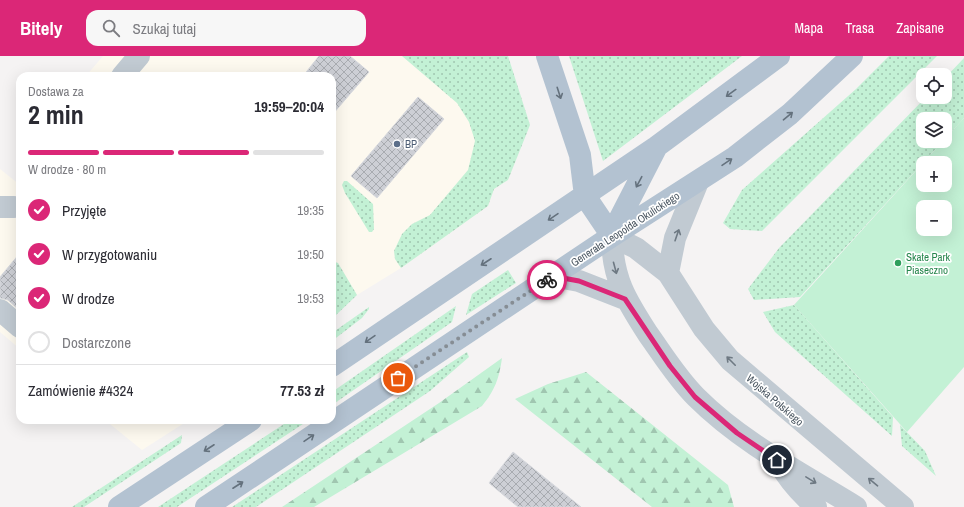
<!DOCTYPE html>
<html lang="pl">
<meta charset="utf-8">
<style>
:root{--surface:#fff;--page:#f7f7f7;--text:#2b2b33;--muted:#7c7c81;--line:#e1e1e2;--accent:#db2777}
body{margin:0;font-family:"Archivo Narrow",sans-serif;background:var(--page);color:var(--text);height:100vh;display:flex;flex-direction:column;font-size:15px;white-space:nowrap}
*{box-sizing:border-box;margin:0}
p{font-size:13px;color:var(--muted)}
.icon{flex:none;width:22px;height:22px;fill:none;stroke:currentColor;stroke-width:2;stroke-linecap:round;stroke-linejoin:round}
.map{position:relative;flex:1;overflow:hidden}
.side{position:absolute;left:16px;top:16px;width:320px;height:352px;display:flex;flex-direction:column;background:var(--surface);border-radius:12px;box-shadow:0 4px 16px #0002}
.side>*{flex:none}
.tools{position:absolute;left:916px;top:12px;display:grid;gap:8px}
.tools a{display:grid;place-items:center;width:36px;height:36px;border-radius:8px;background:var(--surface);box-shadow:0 4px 16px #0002;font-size:20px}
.pin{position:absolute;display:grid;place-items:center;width:34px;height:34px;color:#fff;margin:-17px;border:2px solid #fff;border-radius:50%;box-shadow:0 1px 4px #0007}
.courier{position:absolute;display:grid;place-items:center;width:40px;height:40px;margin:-20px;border:3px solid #db2777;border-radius:50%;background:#fff;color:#222;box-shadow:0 1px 5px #0007}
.headline em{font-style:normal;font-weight:700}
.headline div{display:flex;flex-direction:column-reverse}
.headline{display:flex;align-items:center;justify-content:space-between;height:68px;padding:0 12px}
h1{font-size:26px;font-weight:700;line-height:30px}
.bar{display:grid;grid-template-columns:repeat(4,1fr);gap:6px 4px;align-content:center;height:48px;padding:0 12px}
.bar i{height:5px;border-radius:3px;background:var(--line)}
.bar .active{background:var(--accent)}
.bar p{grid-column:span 4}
.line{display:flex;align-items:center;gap:10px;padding:0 12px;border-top:1px solid var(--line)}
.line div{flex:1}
ol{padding:0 12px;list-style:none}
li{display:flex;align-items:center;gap:12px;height:44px}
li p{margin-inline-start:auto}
li .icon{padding:4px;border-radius:50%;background:var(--accent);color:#fff;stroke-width:4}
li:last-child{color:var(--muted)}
li i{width:22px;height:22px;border:2px solid var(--line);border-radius:50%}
header{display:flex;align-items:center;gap:24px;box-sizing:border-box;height:56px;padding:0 20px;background:var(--accent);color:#fff}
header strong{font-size:19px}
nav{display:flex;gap:22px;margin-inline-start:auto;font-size:14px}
.search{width:280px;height:36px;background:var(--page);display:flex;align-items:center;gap:10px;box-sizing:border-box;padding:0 14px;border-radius:12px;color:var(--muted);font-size:15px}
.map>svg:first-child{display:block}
.commercial{fill:#fdf9ef}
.grass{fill:url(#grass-dots)}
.forest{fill:url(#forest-firs)}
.garden{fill:#c3f1d5;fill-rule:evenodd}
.building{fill:url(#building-cross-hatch);stroke:#d7d9de}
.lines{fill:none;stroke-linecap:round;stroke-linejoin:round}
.minor{stroke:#c1cad2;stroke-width:22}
.major{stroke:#b3c2d1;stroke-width:22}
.oneway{stroke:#64717d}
.oneway2{stroke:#6e7983}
.done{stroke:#868d94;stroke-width:4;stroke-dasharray:0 7.2}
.route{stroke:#db2777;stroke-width:5}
.service-dot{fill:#5c6f8a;stroke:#fff;stroke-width:1.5}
.leisure-dot{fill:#2e9e5b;stroke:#fff;stroke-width:1.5}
.labels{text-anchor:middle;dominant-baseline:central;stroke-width:3.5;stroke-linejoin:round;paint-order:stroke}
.service-label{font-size:11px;fill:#4e5e75;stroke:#fff;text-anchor:start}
.street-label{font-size:11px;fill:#4a5661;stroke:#fff}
.leisure-label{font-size:11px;fill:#27864d;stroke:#fff;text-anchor:start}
</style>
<header>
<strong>Bitely</strong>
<div class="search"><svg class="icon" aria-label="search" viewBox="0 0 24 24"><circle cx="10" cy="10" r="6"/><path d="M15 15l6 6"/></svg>Szukaj tutaj</div>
<nav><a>Mapa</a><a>Trasa</a><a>Zapisane</a></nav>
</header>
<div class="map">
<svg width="964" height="451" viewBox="0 0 964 451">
<defs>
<pattern id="grass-dots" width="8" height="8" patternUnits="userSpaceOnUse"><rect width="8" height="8" fill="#c3f1d5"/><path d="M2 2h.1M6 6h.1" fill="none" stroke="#a0c6b0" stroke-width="1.8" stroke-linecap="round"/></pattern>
<pattern id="forest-firs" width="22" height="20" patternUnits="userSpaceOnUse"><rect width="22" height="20" fill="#c3f1d5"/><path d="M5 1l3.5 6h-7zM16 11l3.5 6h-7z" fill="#a0c6b0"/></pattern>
<pattern id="building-cross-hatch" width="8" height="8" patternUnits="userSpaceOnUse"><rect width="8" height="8" fill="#cdcfd5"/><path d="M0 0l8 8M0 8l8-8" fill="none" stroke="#a8abb0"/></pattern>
</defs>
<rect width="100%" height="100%" fill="#f5f3f3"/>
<!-- commercial -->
<path class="commercial" d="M103,0H402L518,98L508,124L494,133L488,150L401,212L357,239L338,207L332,205V20H86Z
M0,113L20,129V293L0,276Z
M105,364H189L142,394Z"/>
<!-- grass -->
<path class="grass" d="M402,0H508L530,69L508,124L494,133L488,150L401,212L395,203L394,195L402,178L412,168L430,159L468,114L475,85L469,66L457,47Z
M569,0H742L603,105Z
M889,0H937L762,175L730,173L723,167L742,134L856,33Z
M964,2V62L945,83V63H923V85H943L800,241L754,244L748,233L779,192L926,41H945V22Z
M344,125H347L373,148L374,173L372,176H369L345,137L342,129Z
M332,205L338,207L357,239L336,259L332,255Z
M508,214L516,227L466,259L472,238Z
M794,249L893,361L892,380L775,276L763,256Z
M456,250L452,266L332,349V336Z
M369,251V253L362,262L332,285V277Z
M467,296L469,301L430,335L256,451H232Z
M290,364H309L177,451H158Z
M900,369L925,395L936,420L902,390Z
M182,379L181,387L84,451H72Z"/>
<!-- forest -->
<path class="forest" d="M502,302C499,323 495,334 482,350L314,451H282L439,347Z
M586,316L728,429L734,451H652L515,343L548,328Z"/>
<!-- garden -->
<path class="garden" d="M964,62V311L907,376L794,249L943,85H945V83ZM923,107H945V129H923ZM923,151H945V173H923Z"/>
<!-- building -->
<path class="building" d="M319,0H350L369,16L332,59V20H303Z
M418,41L444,63L377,142L351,120Z
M20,197V255L8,244L0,242V221Z
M513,396L581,451H518L489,427Z"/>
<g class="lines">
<!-- minor -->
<path class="minor" d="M122,20L139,0
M0,151H14
M668,217L675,182L697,128
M552,220L579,225L625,243
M0,254L20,271
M779,407C789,425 800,437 816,451
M856,451C801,417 742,387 696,341C677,322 663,299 648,278C626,244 612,222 612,180L636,192L668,217L704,273L730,304L903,451"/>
<!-- major -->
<path class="major" d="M547,0L580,99L585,140L612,180
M612,180L620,162L656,92
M332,310L656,91L779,0
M119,451L251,364
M206,451L612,180L735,101L790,58L852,0"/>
</g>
<!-- one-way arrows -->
<defs><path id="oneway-shaft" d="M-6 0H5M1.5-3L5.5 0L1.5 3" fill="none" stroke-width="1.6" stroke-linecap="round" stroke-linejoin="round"/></defs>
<g class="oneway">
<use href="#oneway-shaft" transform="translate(559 37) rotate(72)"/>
<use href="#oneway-shaft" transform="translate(731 37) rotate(144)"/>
<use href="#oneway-shaft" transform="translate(788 60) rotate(-40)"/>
<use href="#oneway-shaft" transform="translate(727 106) rotate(-34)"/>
<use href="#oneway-shaft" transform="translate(639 126) rotate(118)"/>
<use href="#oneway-shaft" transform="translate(553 161) rotate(146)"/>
<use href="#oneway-shaft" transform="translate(486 206) rotate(147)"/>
<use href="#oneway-shaft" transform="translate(370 283) rotate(145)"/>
<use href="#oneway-shaft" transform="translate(309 382) rotate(-34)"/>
<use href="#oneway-shaft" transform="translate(209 392) rotate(147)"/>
<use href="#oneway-shaft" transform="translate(238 429) rotate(-33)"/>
</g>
<g class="oneway2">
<use href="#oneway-shaft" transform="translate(677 179) rotate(-71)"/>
<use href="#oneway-shaft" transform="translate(615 212) rotate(75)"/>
<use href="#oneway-shaft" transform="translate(731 305) rotate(-135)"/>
<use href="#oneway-shaft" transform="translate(811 424) rotate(31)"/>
<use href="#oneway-shaft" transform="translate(873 426) rotate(-140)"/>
</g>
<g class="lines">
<!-- done -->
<path class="done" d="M398,322L547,224"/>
<!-- route -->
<path class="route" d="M547,224L552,220L579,225L625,243L670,310L695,341L737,377L777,404"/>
</g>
<!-- markers -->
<circle class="service-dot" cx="397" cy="88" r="4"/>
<circle class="leisure-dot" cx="898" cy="207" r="4"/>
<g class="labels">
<!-- service labels -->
<g class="service-label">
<text x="405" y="88">BP</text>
</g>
<!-- street labels -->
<g class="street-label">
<text transform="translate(625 173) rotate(-33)">Generała Leopolda Okulickiego</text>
<text transform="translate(775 344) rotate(41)">Wojska Polskiego</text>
</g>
<!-- leisure labels -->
<g class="leisure-label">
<text x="906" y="201">Skate Park<tspan x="906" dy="13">Piaseczno</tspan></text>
</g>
</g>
</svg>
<div class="tools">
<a><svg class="icon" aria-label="locate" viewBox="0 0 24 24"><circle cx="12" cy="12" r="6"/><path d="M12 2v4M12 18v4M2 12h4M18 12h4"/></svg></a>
<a><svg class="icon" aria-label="layers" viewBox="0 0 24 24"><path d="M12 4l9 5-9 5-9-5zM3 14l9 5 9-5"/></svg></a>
<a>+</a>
<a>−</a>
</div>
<div class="pin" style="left:398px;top:322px;background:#ea580c"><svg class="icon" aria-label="bag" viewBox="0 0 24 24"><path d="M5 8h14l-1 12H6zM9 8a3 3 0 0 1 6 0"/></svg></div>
<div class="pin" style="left:777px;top:404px;background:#1f2937"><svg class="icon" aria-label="home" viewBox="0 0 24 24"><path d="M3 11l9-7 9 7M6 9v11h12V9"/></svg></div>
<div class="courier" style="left:547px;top:224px"><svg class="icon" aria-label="bike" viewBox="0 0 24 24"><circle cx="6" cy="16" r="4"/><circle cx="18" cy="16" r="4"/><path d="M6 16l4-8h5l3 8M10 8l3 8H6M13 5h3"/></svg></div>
<section class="side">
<div class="headline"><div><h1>2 min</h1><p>Dostawa za</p></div><em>19:59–20:04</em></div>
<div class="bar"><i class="active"></i><i class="active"></i><i class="active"></i><i></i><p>W drodze · 80 m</p></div>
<ol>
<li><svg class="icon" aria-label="check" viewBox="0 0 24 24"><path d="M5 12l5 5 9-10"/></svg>Przyjęte<p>19:35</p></li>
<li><svg class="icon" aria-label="check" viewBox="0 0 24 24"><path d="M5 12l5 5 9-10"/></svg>W przygotowaniu<p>19:50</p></li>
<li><svg class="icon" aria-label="check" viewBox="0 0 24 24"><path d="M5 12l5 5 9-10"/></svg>W drodze<p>19:53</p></li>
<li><i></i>Dostarczone</li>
</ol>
<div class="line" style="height:52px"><div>Zamówienie #4324</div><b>77.53 zł</b></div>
</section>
</div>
